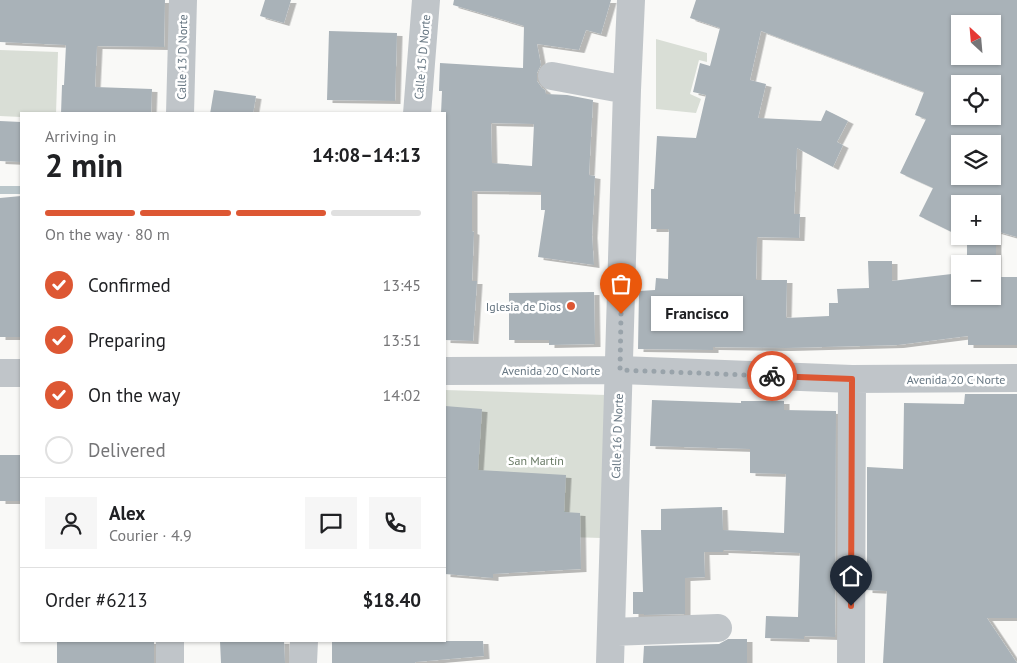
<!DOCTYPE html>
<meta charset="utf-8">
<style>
:root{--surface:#fff;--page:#f6f6f6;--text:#202124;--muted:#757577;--line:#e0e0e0;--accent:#dd5733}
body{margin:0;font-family:"PT Sans",sans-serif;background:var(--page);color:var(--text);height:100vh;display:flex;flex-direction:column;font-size:19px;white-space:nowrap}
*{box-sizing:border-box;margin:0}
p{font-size:16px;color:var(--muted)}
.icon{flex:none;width:28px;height:28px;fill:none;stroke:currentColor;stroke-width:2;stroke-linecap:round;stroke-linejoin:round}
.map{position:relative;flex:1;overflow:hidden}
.panel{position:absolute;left:20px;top:112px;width:426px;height:530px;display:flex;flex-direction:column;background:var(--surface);border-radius:0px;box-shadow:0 1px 4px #0004}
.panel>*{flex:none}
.needle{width:32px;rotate:334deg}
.controls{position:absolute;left:951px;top:15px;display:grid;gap:10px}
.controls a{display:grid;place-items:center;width:50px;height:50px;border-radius:0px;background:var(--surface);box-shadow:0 1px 4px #0004;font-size:25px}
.pin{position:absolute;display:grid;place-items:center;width:42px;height:42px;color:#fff;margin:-51px -21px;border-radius:50% 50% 50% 0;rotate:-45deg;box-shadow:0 0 5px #0007}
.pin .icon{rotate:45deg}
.courier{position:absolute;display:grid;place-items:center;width:50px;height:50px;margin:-25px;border:4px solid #dd5733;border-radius:50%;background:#fff;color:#222;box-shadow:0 1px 6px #0007}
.bubble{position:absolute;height:35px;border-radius:0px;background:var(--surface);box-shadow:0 1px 4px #0004;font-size:16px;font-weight:700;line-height:35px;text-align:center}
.overview em{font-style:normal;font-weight:700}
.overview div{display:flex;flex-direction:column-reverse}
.overview{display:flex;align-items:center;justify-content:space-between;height:85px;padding:0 25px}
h1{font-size:32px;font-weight:700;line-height:38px}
.bar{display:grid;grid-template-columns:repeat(4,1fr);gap:8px 5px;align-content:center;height:60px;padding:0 25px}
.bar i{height:6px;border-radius:4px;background:var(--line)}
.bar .active{background:var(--accent)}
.bar p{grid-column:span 4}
.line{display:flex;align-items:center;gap:12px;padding:0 25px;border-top:1px solid var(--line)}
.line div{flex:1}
.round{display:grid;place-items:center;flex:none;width:52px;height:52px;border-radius:0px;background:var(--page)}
ol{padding:0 25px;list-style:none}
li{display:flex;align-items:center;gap:15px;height:55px}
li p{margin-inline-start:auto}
li .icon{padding:5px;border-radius:50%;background:var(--accent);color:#fff;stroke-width:4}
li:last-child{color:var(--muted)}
li i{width:28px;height:28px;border:2px solid var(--line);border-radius:50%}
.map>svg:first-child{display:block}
.green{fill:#d9ded6}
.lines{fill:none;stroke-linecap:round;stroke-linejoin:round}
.stream{stroke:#bac6ca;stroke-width:8}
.building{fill:#a9b2b8;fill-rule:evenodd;filter:url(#shadow)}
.minor{stroke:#c0c5c9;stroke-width:28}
.done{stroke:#99a3aa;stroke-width:5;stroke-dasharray:0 9}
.route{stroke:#dd5733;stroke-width:6}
.poi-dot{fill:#dd5733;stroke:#fff;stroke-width:2}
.labels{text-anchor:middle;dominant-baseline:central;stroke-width:5;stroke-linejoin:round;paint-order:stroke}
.street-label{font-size:12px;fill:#657581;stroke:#fff}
.poi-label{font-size:12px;fill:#657581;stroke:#fff;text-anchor:end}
.park-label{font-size:12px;fill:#687964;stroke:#fff}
</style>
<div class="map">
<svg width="1017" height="663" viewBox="0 0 1017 663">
<defs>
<filter id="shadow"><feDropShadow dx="5.5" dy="3" stdDeviation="0" flood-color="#0004"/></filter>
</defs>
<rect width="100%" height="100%" fill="#f9f9f7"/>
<!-- green -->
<path class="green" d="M656,39L707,53V62L699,60L690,94L701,99L696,113L656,109Z
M0,50L58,52L56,114H21V117L0,116Z
M445,390L606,395L601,538L537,536L445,525Z"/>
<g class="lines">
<!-- stream -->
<path class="stream" d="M0,190H21"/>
</g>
<!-- building -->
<path class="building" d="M0,0H165L164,47L97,46L95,87L152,89L151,114H61L62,85H64L66,45L0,42Z
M265,0H291L284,23L260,16Z
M454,0H611L601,34L586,30L579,50L537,44L541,65L537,73V81L542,88L545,90L546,94L567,95L593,100L589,175L595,176L592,235L594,265L538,257L545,210H541V192L472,191V231L474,232L472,281H477L473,341L445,340V114H441L442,91H439L440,63L523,68L524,26L453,5ZM491,123L534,124L532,166L492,163Z
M696,0H1017V237L996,231V277H1017V345H968V336L898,345L786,348L713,347V350L638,349L639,291L655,290L656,278L668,279L669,229H651V189H654L657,136L696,138L706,95L693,92L700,63L710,66L720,28L690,18ZM960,24H992V56H960ZM761,31L924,92L915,115L926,119L900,173L933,188L919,216L960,236V204H992V236H961L967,239V264H992V296H960V273L892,281V261H868L869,288L837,289L838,303H829V316L786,318L787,280H756L757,237L799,238L800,214H794L797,148L833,167L843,145L837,142L848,121L826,110L821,121L758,118L766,84L750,80ZM960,84H992V116H960ZM960,144H992V176H960Z
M329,31L397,33L395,101L327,100Z
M214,90L256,96L253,114H210Z
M0,121L21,122V162L0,161Z
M21,196V337H0V198Z
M594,292L595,344L549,345V340H509V293Z
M965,394H1017V618H987L1017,663H883L887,591L867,590V467L903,469L904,403L964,404Z
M652,400L741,403V401H784V410L836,411L835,637L804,636V639L765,638L766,616L798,617L800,553L723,550V552H704L705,577L685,578V614L644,615V614H633V592H643L641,530H661V509L722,507L723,530L784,533L786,474L750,473V449L650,446Z
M445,406L482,409L478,470L566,475L564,512L580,513L581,569L493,574V578L445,574Z
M0,455H21V501H0Z
M728,639H747V663H643L644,646L719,644Z
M57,641H154V663H57Z
M220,641H284L285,663H221Z
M332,641H483L484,656L416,662L415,663H332Z"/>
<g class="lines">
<!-- minor -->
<path class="minor" d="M552,76L627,90
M180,114L183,0
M417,114L426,0
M445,371L620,370L852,379L1017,378
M0,373H21
M611,632L718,628
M170,663V641
M303,663L304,641
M610,663L627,90L631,0
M851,663L852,379"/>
</g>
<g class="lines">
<!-- done -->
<path class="done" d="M621,314L620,370L772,376"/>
<!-- route -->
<path class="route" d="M772,376L852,379L851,606"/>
</g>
<!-- markers -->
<circle class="poi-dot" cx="571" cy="306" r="5"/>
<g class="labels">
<!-- street labels -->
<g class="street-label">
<text transform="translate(182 57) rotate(-89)">Calle 13 D Norte</text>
<text transform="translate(422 57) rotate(-85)">Calle 15 D Norte</text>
<text x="551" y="370">Avenida 20 C Norte</text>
<text x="956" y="379">Avenida 20 C Norte</text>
<text transform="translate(617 436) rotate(-88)">Calle 16 D Norte</text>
</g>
<!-- poi labels -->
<g class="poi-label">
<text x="561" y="306">Iglesia de Dios</text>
</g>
<!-- park labels -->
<g class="park-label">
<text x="536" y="460">San Martín</text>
</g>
</g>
</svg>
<div class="controls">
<a><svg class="needle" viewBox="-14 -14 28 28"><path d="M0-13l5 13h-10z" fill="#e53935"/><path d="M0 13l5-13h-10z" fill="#757577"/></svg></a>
<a><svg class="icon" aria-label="locate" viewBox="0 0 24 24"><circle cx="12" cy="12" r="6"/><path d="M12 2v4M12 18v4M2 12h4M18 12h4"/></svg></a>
<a><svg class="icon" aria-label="layers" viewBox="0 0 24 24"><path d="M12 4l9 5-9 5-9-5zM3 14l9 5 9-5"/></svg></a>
<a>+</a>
<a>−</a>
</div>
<div class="pin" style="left:621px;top:314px;background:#ea580c"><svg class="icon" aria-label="bag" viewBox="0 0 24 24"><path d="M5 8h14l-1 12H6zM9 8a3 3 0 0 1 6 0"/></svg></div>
<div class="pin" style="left:851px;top:606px;background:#1f2937"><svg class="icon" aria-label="home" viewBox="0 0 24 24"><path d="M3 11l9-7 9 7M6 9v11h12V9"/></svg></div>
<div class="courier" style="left:772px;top:376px"><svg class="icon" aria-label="bike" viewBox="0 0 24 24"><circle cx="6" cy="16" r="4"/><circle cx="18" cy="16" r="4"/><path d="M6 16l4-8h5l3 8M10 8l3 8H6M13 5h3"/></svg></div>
<div class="bubble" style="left:651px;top:296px;width:92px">Francisco</div>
<section class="panel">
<div class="overview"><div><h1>2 min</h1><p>Arriving in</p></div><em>14:08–14:13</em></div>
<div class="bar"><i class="active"></i><i class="active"></i><i class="active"></i><i></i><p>On the way · 80 m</p></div>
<ol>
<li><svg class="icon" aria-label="check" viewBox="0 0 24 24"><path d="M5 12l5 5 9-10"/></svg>Confirmed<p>13:45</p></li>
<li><svg class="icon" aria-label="check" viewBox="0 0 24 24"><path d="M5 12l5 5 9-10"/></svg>Preparing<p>13:51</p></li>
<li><svg class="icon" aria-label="check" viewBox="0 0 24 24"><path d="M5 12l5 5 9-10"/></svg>On the way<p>14:02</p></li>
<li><i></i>Delivered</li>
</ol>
<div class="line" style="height:90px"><a class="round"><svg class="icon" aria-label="person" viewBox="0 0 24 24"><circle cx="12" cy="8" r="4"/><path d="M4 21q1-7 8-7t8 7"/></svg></a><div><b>Alex</b><p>Courier · 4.9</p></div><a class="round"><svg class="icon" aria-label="chat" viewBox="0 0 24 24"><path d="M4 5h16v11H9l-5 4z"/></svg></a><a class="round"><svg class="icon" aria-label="phone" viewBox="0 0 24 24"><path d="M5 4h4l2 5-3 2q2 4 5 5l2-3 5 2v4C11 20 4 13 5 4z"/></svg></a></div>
<div class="line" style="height:65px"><div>Order #6213</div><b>$18.40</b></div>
</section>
</div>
